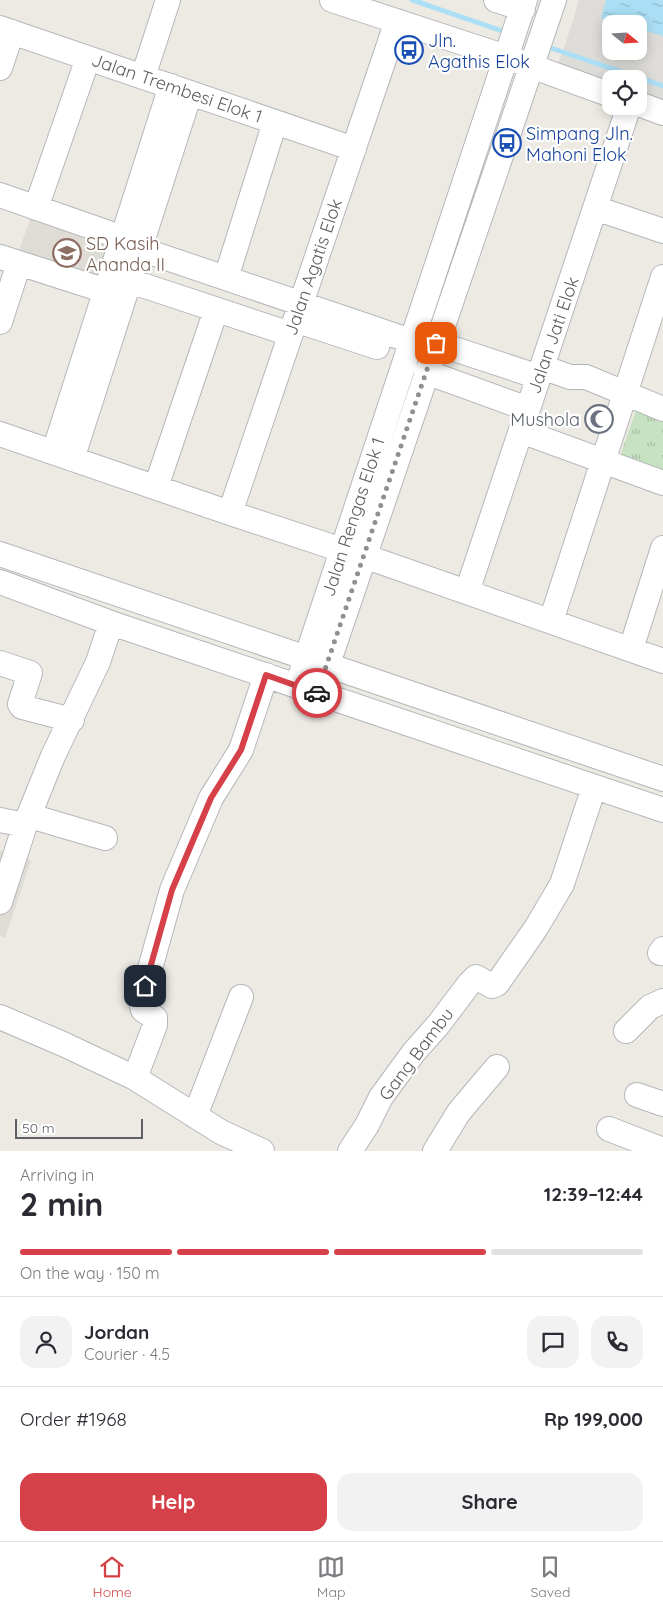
<!DOCTYPE html>
<meta charset="utf-8">
<style>
:root{--surface:#fff;--page:#f2f2f3;--text:#2b2b33;--muted:#7c7c81;--line:#e1e1e2;--accent:#d64149}
body{margin:0;font-family:Quicksand,sans-serif;background:var(--page);color:var(--text);height:100vh;display:flex;flex-direction:column;font-size:19px;white-space:nowrap}
*{box-sizing:border-box;margin:0}
p{font-size:16px;color:var(--muted)}
.icon{flex:none;width:28px;height:28px;fill:none;stroke:currentColor;stroke-width:2;stroke-linecap:round;stroke-linejoin:round}
.map{position:relative;height:1151px;overflow:hidden}
.sheet{display:flex;flex-direction:column;background:var(--surface);flex:1}
.sheet>*{flex:none}
.needle{width:32px;rotate:108deg}
.controls{position:absolute;left:602px;top:15px;display:grid;gap:10px}
.controls a{display:grid;place-items:center;width:45px;height:45px;border-radius:10px;background:var(--surface);box-shadow:0 2px 12px #0003;font-size:25px}
.scale{position:absolute;left:15px;bottom:12px;width:128px;box-sizing:border-box;padding-left:5px;border:2px solid #5c6063;border-top:0;font-size:14px;line-height:18px;white-space:nowrap;color:#5c6063;-webkit-text-stroke:4px #fff;paint-order:stroke}
.pin{position:absolute;display:grid;place-items:center;width:42px;height:42px;color:#fff;margin:-21px;border-radius:10px;box-shadow:0 2px 8px #0006}
.courier{position:absolute;display:grid;place-items:center;width:50px;height:50px;margin:-25px;border:4px solid #d64149;border-radius:50%;background:#fff;color:#222;box-shadow:0 1px 6px #0007}
.overview em{font-style:normal;font-weight:700}
.overview div{display:flex;flex-direction:column-reverse}
.overview{display:flex;align-items:center;justify-content:space-between;height:85px;padding:0 20px}
h1{font-size:32px;font-weight:700;line-height:38px}
.bar{display:grid;grid-template-columns:repeat(4,1fr);gap:8px 5px;align-content:center;height:60px;padding:0 20px}
.bar i{height:6px;border-radius:4px;background:var(--line)}
.bar .selected{background:var(--accent)}
.bar p{grid-column:span 4}
.line{display:flex;align-items:center;gap:12px;padding:0 20px;border-top:1px solid var(--line)}
.line div{flex:1}
.round{display:grid;place-items:center;flex:none;width:52px;height:52px;border-radius:15px;background:var(--page)}
.primary-button{display:flex;gap:10px;margin-top:auto;padding:10px 20px}
.primary-button a{flex:1;height:58px;border-radius:15px;background:var(--accent);color:#fff;font-size:20px;font-weight:700;line-height:58px;text-align:center}
.primary-button a+a{background:var(--page);color:var(--text)}
.tabs{display:flex;justify-content:space-around;align-items:center;height:70px;border-top:1px solid var(--line);background:var(--surface);font-size:14px;color:var(--muted)}
.tabs a{display:grid;justify-items:center;gap:2px}
.tabs .selected{color:var(--accent)}
.map>svg:first-child{display:block}
.industrial{fill:#dedcd8;fill-rule:evenodd}
.education{fill:#dfdbd5}
.park{fill:url(#park-tufts)}
.water{fill:url(#water-ripples)}
.lines{fill:none;stroke-linecap:round;stroke-linejoin:round}
.stream{stroke:#abdff5;stroke-width:5}
.minor-casing{stroke:#b4b7b9;stroke-width:26}
.minor{stroke:#fff;stroke-width:24}
.done{stroke:#8f9090;stroke-width:5;stroke-dasharray:0 9}
.route{stroke:#d64149;stroke-width:6}
.labels{text-anchor:middle;dominant-baseline:central;stroke-width:4.5;stroke-linejoin:round;paint-order:stroke}
.transit-label{font-size:18px;fill:#164399;stroke:#fff;text-anchor:start}
.street-label{font-size:18px;fill:#5c6063;stroke:#fff}
.education-label{font-size:18px;fill:#785e54;stroke:#fff;text-anchor:start}
.worship-label{font-size:18px;fill:#5b616d;stroke:#fff;text-anchor:end}
</style>
<div class="map">
<svg width="663" height="1151" viewBox="0 0 663 1151">
<defs>
<pattern id="park-tufts" width="24" height="20" patternUnits="userSpaceOnUse" patternTransform="scale(1.25)"><rect width="24" height="20" fill="#c7e2c3"/><path d="M3 7l-1-3M5 7V3M7 7l1-3M15 17l-1-3M17 17v-4M19 17l1-3" fill="none" stroke="#a5bba2"/></pattern>
<pattern id="water-ripples" width="26" height="14" patternUnits="userSpaceOnUse" patternTransform="scale(1.25)"><rect width="26" height="14" fill="#abdff5"/><path d="M2 4q2-2 4 0t4 0M15 11q2-2 4 0t4 0" fill="none" stroke="#8eb8ca"/></pattern>
</defs>
<rect width="100%" height="100%" fill="#edeae4"/>
<!-- industrial -->
<path class="industrial" d="M579,0H663V114L639,105V79H611V96L554,75L571,27ZM611,24H639V51H611Z"/>
<!-- education -->
<path class="education" d="M33,212L120,241L101,298L13,266Z
M0,851L31,861L5,938L0,936Z"/>
<!-- park -->
<path class="park" d="M636,410L663,420V481L617,465Z"/>
<!-- water -->
<path class="water" d="M606,0H663V36L639,29V24H621L601,18Z"/>
<g class="lines">
<!-- stream -->
<path class="stream" d="M412,0L508,33
M545,46L663,86"/>
<defs>
<path id="minor" d="M332,0L506,57L611,95
M496,0L523,9
M0,28L354,149
M0,68L12,32
M143,77L168,0
M639,104L663,113
M0,195L123,238
M36,208L88,58
M595,208L663,231
M140,249L411,341
M0,257L106,291
M226,278L275,122
M130,281L290,334
M295,320L377,347
M0,322L19,263
M436,343L539,377
M542,367L570,377H586L663,409
M426,372L528,409
M521,431L663,483
M0,434L230,513L342,550
M54,452L171,86
M72,459L190,93
M156,487L216,310
M230,513L397,21
M0,554L663,779
M364,556L663,661
M0,582L111,623L663,810
M467,592L629,106
M551,621L663,277
M631,649L663,548
M0,663L30,673L20,704L22,707L72,720
M297,686L525,0
M318,693L554,0
M30,816L105,838
M0,820L25,825L53,756L98,662L111,623
M0,902L25,825
M660,953L663,949
M0,1017L63,1044L135,1078L221,1132L262,1151
M626,1031L650,1007L663,1001
M135,1078L155,1025V1018L143,1010L141,1001L172,890L211,798L241,750L266,675
M637,1095L663,1104
M195,1116L241,997
M609,1129L663,1150
M350,1151L367,1125L381,1097L414,1052L438,1025L469,984L476,977L492,986L497,984L536,928L562,884L594,787
M435,1151L459,1112L497,1067"/>
</defs>
<!-- minor casing -->
<use href="#minor" class="minor-casing"/>
<!-- minor -->
<use href="#minor" class="minor"/>
</g>
<g class="lines">
<!-- done -->
<path class="done" d="M317,693L436,343"/>
<!-- route -->
<path class="route" d="M145,986L172,890L211,798L241,750L266,675L317,693"/>
</g>
<!-- icons -->
<defs>
<symbol id="bus-ring" viewBox="-11 -11 22 22"><circle r="9.5" fill="#fff" stroke="#1a4fb4" stroke-width="1.5"/><path d="M-5-6H5V4H4V6H2V4H-2V6H-4V4H-5ZM-3.5-4V0h7V-4ZM-3.5 1.2v1.5H-2V1.2ZM2 1.2v1.5H3.5V1.2Z" fill="#1a4fb4"/></symbol>
<symbol id="school-ring" viewBox="-11 -11 22 22"><circle r="9.5" fill="#fff" stroke="#8d6e63" stroke-width="1.5"/><path d="M0-5L7-2L0 1L-7-2ZM-4 1L0 2.5L4 1V4Q0 6-4 4Z" fill="#8d6e63"/></symbol>
<symbol id="mosque-ring" viewBox="-11 -11 22 22"><circle r="9.5" fill="#fff" stroke="#6b7280" stroke-width="1.5"/><path d="M3.5-4.9A6 6 0 1 0 3.5 4.9A5 5 0 1 1 3.5-4.9Z" fill="#6b7280"/></symbol>
</defs>
<g fill-rule="evenodd">
<use href="#bus-ring" x="393" y="34" width="32" height="32"/>
<use href="#bus-ring" x="491" y="127" width="32" height="32"/>
<use href="#school-ring" x="51" y="237" width="32" height="32"/>
<use href="#mosque-ring" x="583" y="403" width="32" height="32"/>
</g>
<g class="labels">
<!-- transit labels -->
<g class="transit-label">
<text x="428" y="40">Jln.<tspan x="428" dy="21">Agathis Elok</tspan></text>
<text x="526" y="133">Simpang Jln.<tspan x="526" dy="21">Mahoni Elok</tspan></text>
</g>
<!-- street labels -->
<g class="street-label">
<text transform="translate(177 88) rotate(19)">Jalan Trembesi Elok 1</text>
<text transform="translate(313 267) rotate(-71)">Jalan Agatis Elok</text>
<text transform="translate(553 335) rotate(-71)">Jalan Jati Elok</text>
<text transform="translate(353 517) rotate(-72)">Jalan Rengas Elok 1</text>
<text transform="translate(416 1054) rotate(-53)">Gang Bambu</text>
</g>
<!-- education labels -->
<g class="education-label">
<text x="86" y="243">SD Kasih<tspan x="86" dy="21">Ananda II</tspan></text>
</g>
<!-- worship labels -->
<g class="worship-label">
<text x="580" y="419">Mushola</text>
</g>
</g>
</svg>
<div class="controls">
<a><svg class="needle" viewBox="-14 -14 28 28"><path d="M0-13l5 13h-10z" fill="#e53935"/><path d="M0 13l5-13h-10z" fill="#7c7c81"/></svg></a>
<a><svg class="icon" aria-label="locate" viewBox="0 0 24 24"><circle cx="12" cy="12" r="6"/><path d="M12 2v4M12 18v4M2 12h4M18 12h4"/></svg></a>
</div>
<div class="scale">50 m</div>
<div class="pin" style="left:436px;top:343px;background:#ea580c"><svg class="icon" aria-label="bag" viewBox="0 0 24 24"><path d="M5 8h14l-1 12H6zM9 8a3 3 0 0 1 6 0"/></svg></div>
<div class="pin" style="left:145px;top:986px;background:#1f2937"><svg class="icon" aria-label="home" viewBox="0 0 24 24"><path d="M3 11l9-7 9 7M6 9v11h12V9"/></svg></div>
<div class="courier" style="left:317px;top:693px"><svg class="icon" aria-label="car" viewBox="0 0 24 24"><path d="M5 17H2v-5l4-1 3-4h7l3 4 3 1v5h-3M9 17h6M6 11h13"/><circle cx="7" cy="17" r="2"/><circle cx="17" cy="17" r="2"/></svg></div>
</div>
<section class="sheet">
<div class="overview"><div><h1>2 min</h1><p>Arriving in</p></div><em>12:39–12:44</em></div>
<div class="bar"><i class="selected"></i><i class="selected"></i><i class="selected"></i><i></i><p>On the way · 150 m</p></div>
<div class="line" style="height:90px"><a class="round"><svg class="icon" aria-label="person" viewBox="0 0 24 24"><circle cx="12" cy="8" r="4"/><path d="M4 21q1-7 8-7t8 7"/></svg></a><div><b>Jordan</b><p>Courier · 4.5</p></div><a class="round"><svg class="icon" aria-label="chat" viewBox="0 0 24 24"><path d="M4 5h16v11H9l-5 4z"/></svg></a><a class="round"><svg class="icon" aria-label="phone" viewBox="0 0 24 24"><path d="M5 4h4l2 5-3 2q2 4 5 5l2-3 5 2v4C11 20 4 13 5 4z"/></svg></a></div>
<div class="line" style="height:65px"><div>Order #1968</div><b>Rp 199,000</b></div>
<div class="primary-button"><a>Help</a><a>Share</a></div>
</section>
<nav class="tabs">
<a class="selected"><svg class="icon" aria-label="home" viewBox="0 0 24 24"><path d="M3 11l9-7 9 7M6 9v11h12V9"/></svg>Home</a>
<a><svg class="icon" aria-label="map" viewBox="0 0 24 24"><path d="M3 6l6-2 6 2 6-2v14l-6 2-6-2-6 2zM9 4v14M15 6v14"/></svg>Map</a>
<a><svg class="icon" aria-label="saved" viewBox="0 0 24 24"><path d="M7 4h10v16l-5-4-5 4z"/></svg>Saved</a>
</nav>
